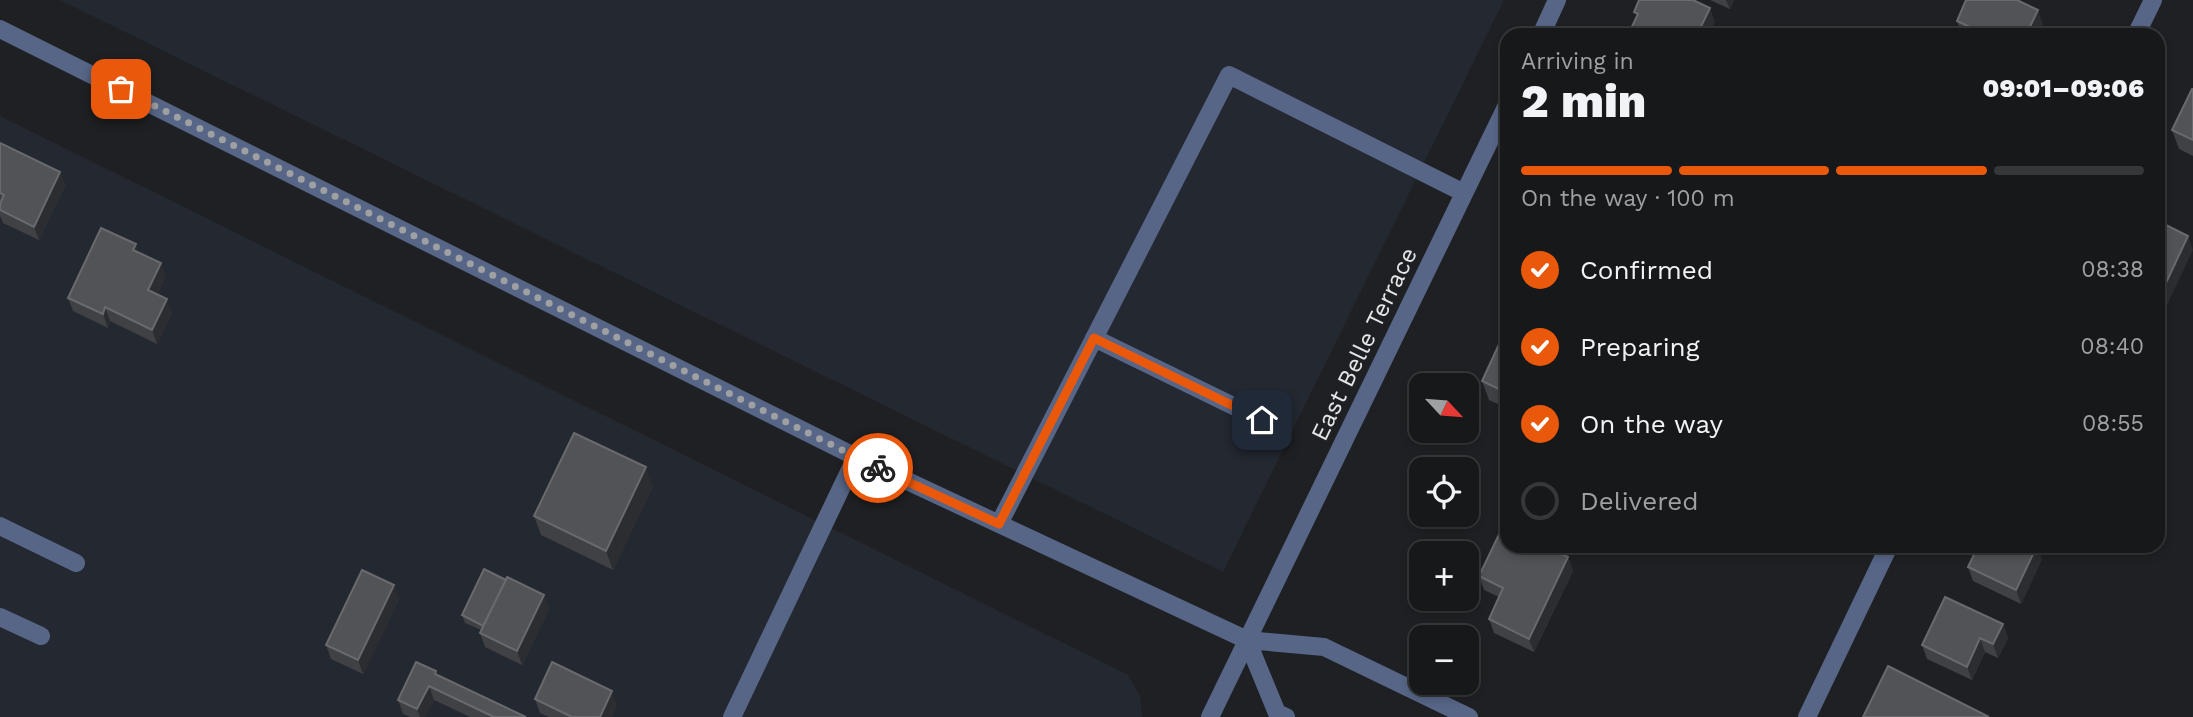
<!DOCTYPE html>
<meta charset="utf-8">
<style>
:root{--surface:#16181a;--page:#232527;--text:#f1f3f6;--muted:#9ea0a2;--line:#353739;--accent:#ea580c}
body{margin:0;font-family:"Work Sans",sans-serif;background:var(--page);color:var(--text);height:100vh;display:flex;flex-direction:column;font-size:26px;white-space:nowrap}
*{box-sizing:border-box;margin:0}
p{font-size:23px;color:var(--muted)}
.icon{flex:none;width:38px;height:38px;fill:none;stroke:currentColor;stroke-width:2;stroke-linecap:round;stroke-linejoin:round}
.map{position:relative;flex:1;overflow:hidden}
.drawer{position:absolute;left:1500px;top:28px;width:665px;height:525px;display:flex;flex-direction:column;background:var(--surface);border-radius:21px;box-shadow:0 4px 10px #0003,0 0 0 2px var(--line)}
.drawer>*{flex:none}
.needle{width:46px;rotate:116deg}
.buttons{position:absolute;left:1409px;top:373px;display:grid;gap:14px}
.buttons a{display:grid;place-items:center;width:70px;height:70px;border-radius:14px;background:var(--surface);box-shadow:0 4px 10px #0003,0 0 0 2px var(--line);font-size:35px}
.pin{position:absolute;display:grid;place-items:center;width:60px;height:60px;color:#fff;margin:-30px;border-radius:14px;box-shadow:0 4px 10px #0006}
.courier{position:absolute;display:grid;place-items:center;width:70px;height:70px;margin:-35px;border:5px solid #ea580c;border-radius:50%;background:#fff;color:#222;box-shadow:0 2px 9px #0007}
.headline em{font-style:normal;font-weight:800}
.headline div{display:flex;flex-direction:column-reverse}
.headline{display:flex;align-items:center;justify-content:space-between;height:119px;padding:0 21px}
h1{font-size:46px;font-weight:800;line-height:52px}
.bar{display:grid;grid-template-columns:repeat(4,1fr);gap:10px 7px;align-content:center;height:84px;padding:0 21px}
.bar i{height:9px;border-radius:5px;background:var(--line)}
.bar .active{background:var(--accent)}
.bar p{grid-column:span 4}
ol{padding:0 21px;list-style:none}
li{display:flex;align-items:center;gap:21px;height:77px}
li p{margin-inline-start:auto}
li .icon{padding:7px;border-radius:50%;background:var(--accent);color:#fff;stroke-width:4}
li:last-child{color:var(--muted)}
li i{width:38px;height:38px;border:4px solid var(--line);border-radius:50%}
.map>svg:first-child{display:block}
.built{fill:#242831}
.lines{fill:none;stroke-linecap:round;stroke-linejoin:round}
.minor{stroke:#576687;stroke-width:18}
.wall{fill:#3f4145}
.shaded-wall{fill:#2b2d30}
.building{fill:#515357;stroke:#686a6d;stroke-width:2}
.done{stroke:#9fa0a2;stroke-width:7;stroke-dasharray:0 12.6}
.route{stroke:#ea580c;stroke-width:9}
.labels{text-anchor:middle;dominant-baseline:central;stroke-width:7;stroke-linejoin:round;paint-order:stroke}
.street-label{font-size:24px;fill:#e4e5e7;stroke:#1e2023}
</style>
<div class="map">
<svg width="2193" height="717" viewBox="0 0 2193 717">
<rect width="100%" height="100%" fill="#1e2023"/>
<!-- built -->
<path class="built" d="M60,0H1504L1223,572Z
M0,116L1128,675L1140,696L1142,717H0Z"/>
<g class="lines">
<!-- minor -->
<path class="minor" d="M0,29L856,457L1247,640L1324,647L1469,717
M1541,35L1557,0
M2136,35L2153,0
M1094,338L1262,420
M999,524L1229,75L1464,193
M0,526L76,563
M0,617L41,636
M1247,640L1277,713L1286,717
M732,717L856,457
M1210,717L1507,105
M1807,717L1889,546"/>
</g>
<!-- wall -->
<path class="wall" d="M1710,0H1734L1730,9Z
M1957,21L2043,24L2038,35H1963L1962,34Z
M2193,89V156L2179,149L2172,130Z
M0,143L60,172L65,186L39,240L3,223L0,216Z
M139,253L161,263L165,277L157,295L172,313L157,344L110,321L108,328L73,311L68,298Z
M1507,327V408L1489,400L1482,381Z
M653,486L613,570L541,535L534,516Z
M2053,546H2068L2065,552Z
M1568,557L1573,571L1534,652L1494,633L1489,619L1499,597L1484,590L1479,576Z
M2042,559L2021,604L1973,581L1968,567Z
M506,580L544,595L549,609L522,665L485,647L480,633L481,630L465,623L462,615Z
M399,599L363,674L331,659L326,645Z
M2003,624L2008,638L1998,658L1985,652L1972,680L1927,659L1922,645Z
M436,671L437,675L526,717H470L434,700L425,717H410L403,714L398,700Z
M535,699L617,705L611,717H549L540,713Z"/>
<!-- shaded-wall -->
<path class="shaded-wall" d="M1726,0H1734L1730,9Z
M1710,8L1715,22L1709,35H1697Z
M2038,10L2043,24L2038,35H2026Z
M60,172L65,186L39,240L34,227Z
M2188,236L2193,250L2159,322L2158,319V300Z
M136,244L140,257L133,250Z
M161,263L165,277L153,304L148,290Z
M167,299L172,313L157,344L152,330Z
M105,307L110,321L108,328L103,314Z
M646,467L653,486L613,570L606,551Z
M2037,546L2042,559L2021,604L2016,590Z
M1568,557L1573,571L1534,652L1529,639Z
M394,585L399,599L363,674L358,660Z
M544,595L549,609L522,665L517,651Z
M2003,624L2008,638L1998,658L1993,644Z
M1980,638L1985,652L1972,680L1967,667Z
M429,686L434,700L425,717H420L417,709Z
M612,691L617,705L611,717H600Z"/>
<!-- building -->
<path class="building" d="M1639,0H1693L1710,8L1697,35H1628L1638,14L1634,12Z
M1966,0H2017L2038,10L2026,35H1987L1957,21Z
M2192,89H2193V140L2172,130Z
M0,143L60,172L34,227L0,210V204L4,195L0,193Z
M2158,221L2188,236L2158,300Z
M101,228L136,244L133,250L161,263L148,290L167,299L152,330L105,307L103,314L68,298Z
M1507,327V393L1482,381Z
M574,433L646,467L606,551L534,516Z
M1503,526L1507,528V546H1545L1568,557L1529,639L1489,619L1503,588L1479,576Z
M1978,546H2037L2016,590L1968,567Z
M484,569L506,580L483,626L462,615Z
M362,570L394,585L358,660L326,645Z
M507,577L544,595L517,651L480,633Z
M1945,597L2003,624L1993,644L1980,638L1967,667L1922,645Z
M416,662L436,671L435,674L526,717H494L429,686L417,709L398,700Z
M552,662L612,691L600,717H572L535,699Z
M1888,666L1989,717H1863Z"/>
<g class="lines">
<!-- done -->
<path class="done" d="M121,89L878,468"/>
<!-- route -->
<path class="route" d="M878,468L999,524L1094,338L1262,420"/>
</g>
<g class="labels">
<!-- street labels -->
<g class="street-label">
<text transform="translate(1364 344) rotate(-64)">East Belle Terrace</text>
</g>
</g>
</svg>
<div class="buttons">
<a><svg class="needle" viewBox="-14 -14 28 28"><path d="M0-13l5 13h-10z" fill="#e53935"/><path d="M0 13l5-13h-10z" fill="#9ea0a2"/></svg></a>
<a><svg class="icon" aria-label="locate" viewBox="0 0 24 24"><circle cx="12" cy="12" r="6"/><path d="M12 2v4M12 18v4M2 12h4M18 12h4"/></svg></a>
<a>+</a>
<a>−</a>
</div>
<div class="pin" style="left:121px;top:89px;background:#ea580c"><svg class="icon" aria-label="bag" viewBox="0 0 24 24"><path d="M5 8h14l-1 12H6zM9 8a3 3 0 0 1 6 0"/></svg></div>
<div class="pin" style="left:1262px;top:420px;background:#1f2937"><svg class="icon" aria-label="home" viewBox="0 0 24 24"><path d="M3 11l9-7 9 7M6 9v11h12V9"/></svg></div>
<div class="courier" style="left:878px;top:468px"><svg class="icon" aria-label="bike" viewBox="0 0 24 24"><circle cx="6" cy="16" r="4"/><circle cx="18" cy="16" r="4"/><path d="M6 16l4-8h5l3 8M10 8l3 8H6M13 5h3"/></svg></div>
<section class="drawer">
<div class="headline"><div><h1>2 min</h1><p>Arriving in</p></div><em>09:01–09:06</em></div>
<div class="bar"><i class="active"></i><i class="active"></i><i class="active"></i><i></i><p>On the way · 100 m</p></div>
<ol>
<li><svg class="icon" aria-label="check" viewBox="0 0 24 24"><path d="M5 12l5 5 9-10"/></svg>Confirmed<p>08:38</p></li>
<li><svg class="icon" aria-label="check" viewBox="0 0 24 24"><path d="M5 12l5 5 9-10"/></svg>Preparing<p>08:40</p></li>
<li><svg class="icon" aria-label="check" viewBox="0 0 24 24"><path d="M5 12l5 5 9-10"/></svg>On the way<p>08:55</p></li>
<li><i></i>Delivered</li>
</ol>
</section>
</div>
